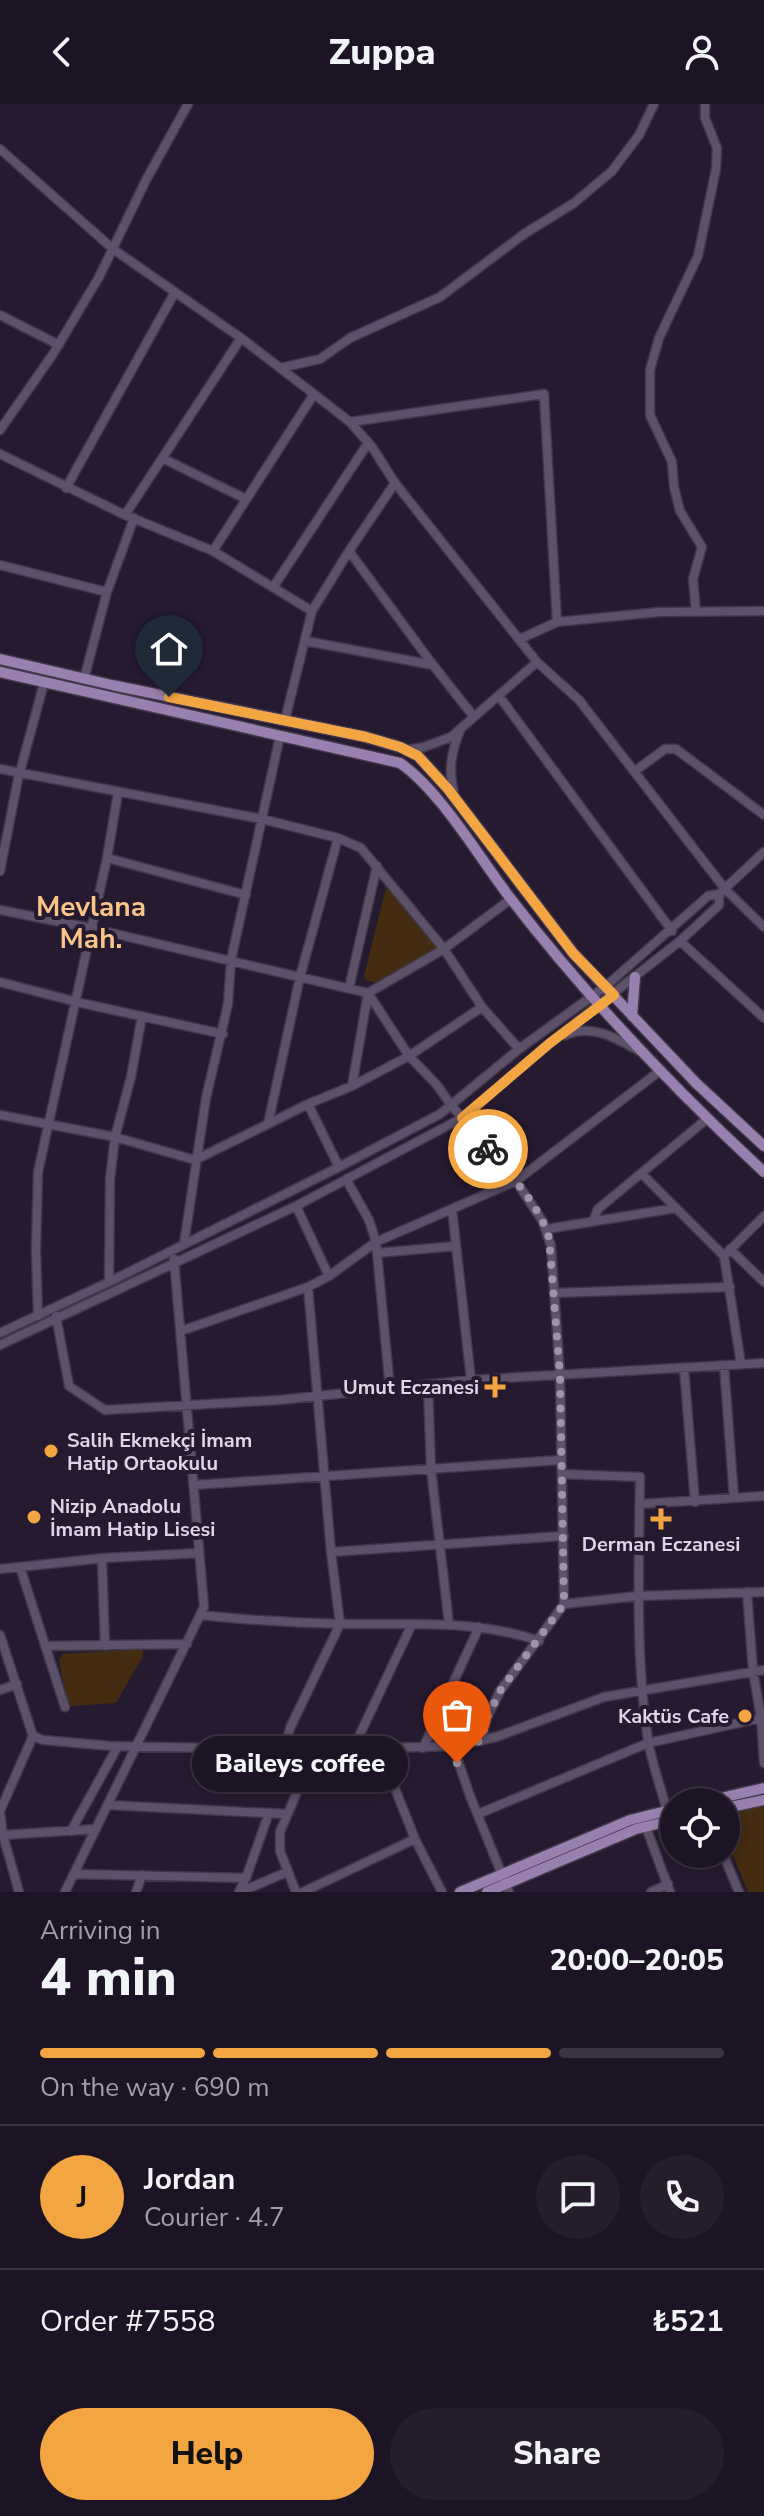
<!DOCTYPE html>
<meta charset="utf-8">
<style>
:root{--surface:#1c1424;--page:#251d2c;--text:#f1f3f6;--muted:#a09ea6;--line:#3a3341;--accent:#f2a541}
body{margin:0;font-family:"Nunito Sans",sans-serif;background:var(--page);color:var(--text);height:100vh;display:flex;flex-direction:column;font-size:30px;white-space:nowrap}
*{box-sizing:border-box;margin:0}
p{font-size:26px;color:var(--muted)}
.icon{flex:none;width:44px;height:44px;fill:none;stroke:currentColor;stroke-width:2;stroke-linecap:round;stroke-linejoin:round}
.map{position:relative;height:1788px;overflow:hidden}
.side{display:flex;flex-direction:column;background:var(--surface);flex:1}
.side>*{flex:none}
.buttons{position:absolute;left:660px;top:1684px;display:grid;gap:16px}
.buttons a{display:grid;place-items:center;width:80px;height:80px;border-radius:50%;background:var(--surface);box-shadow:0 4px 12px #0003,0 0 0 2px var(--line);font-size:40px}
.pin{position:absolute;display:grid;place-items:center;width:68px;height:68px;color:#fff;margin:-82px -34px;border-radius:50% 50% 50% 0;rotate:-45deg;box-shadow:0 0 8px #0007}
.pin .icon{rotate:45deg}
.courier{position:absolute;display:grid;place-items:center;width:80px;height:80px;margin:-40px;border:6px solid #f2a541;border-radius:50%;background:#fff;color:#222;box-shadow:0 2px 10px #0007}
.bubble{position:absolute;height:56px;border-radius:28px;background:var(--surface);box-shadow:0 4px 12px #0003,0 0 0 2px var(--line);font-size:26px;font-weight:800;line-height:56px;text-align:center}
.headline em{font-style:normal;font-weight:800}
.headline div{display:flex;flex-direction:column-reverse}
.headline{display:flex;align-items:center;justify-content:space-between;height:136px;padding:0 40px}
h1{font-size:52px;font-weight:800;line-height:60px}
.bar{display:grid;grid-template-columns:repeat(4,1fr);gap:12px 8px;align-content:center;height:96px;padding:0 40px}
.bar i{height:10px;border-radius:6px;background:var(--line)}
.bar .current{background:var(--accent)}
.bar p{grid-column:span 4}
.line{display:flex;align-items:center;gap:20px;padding:0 40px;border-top:2px solid var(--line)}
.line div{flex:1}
.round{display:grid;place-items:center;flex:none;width:84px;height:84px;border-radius:42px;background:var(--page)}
.button{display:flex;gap:16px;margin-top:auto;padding:16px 40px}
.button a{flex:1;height:92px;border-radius:48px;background:var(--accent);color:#111;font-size:32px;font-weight:800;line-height:92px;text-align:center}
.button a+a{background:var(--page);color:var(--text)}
header{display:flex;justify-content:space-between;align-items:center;height:104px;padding:0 40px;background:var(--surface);font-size:36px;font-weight:800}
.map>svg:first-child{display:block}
.green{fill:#432c0f}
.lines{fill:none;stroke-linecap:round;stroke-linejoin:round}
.minor-casing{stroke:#413749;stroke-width:11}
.major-casing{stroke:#413749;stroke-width:13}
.minor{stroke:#5d5069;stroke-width:8}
.major{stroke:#9981af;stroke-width:10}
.done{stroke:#9e94a6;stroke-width:8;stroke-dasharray:0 14.4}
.route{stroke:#f2a541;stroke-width:10}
.poi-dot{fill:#f2a541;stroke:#261a30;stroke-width:3}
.labels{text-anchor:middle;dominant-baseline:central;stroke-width:8;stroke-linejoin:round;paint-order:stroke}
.poi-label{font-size:20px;font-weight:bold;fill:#ded6e5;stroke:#261a30;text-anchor:end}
.district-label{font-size:28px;font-weight:bold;fill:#fbc587;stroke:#261a30}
</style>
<header><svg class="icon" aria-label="back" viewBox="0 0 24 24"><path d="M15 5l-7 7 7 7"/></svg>Zuppa<svg class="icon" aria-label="person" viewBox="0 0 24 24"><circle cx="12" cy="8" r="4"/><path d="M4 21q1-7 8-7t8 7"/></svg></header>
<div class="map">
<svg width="764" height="1788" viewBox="0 0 764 1788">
<rect width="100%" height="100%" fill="#261a30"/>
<!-- green -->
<path class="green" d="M389,781L439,842L383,881L366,876L364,872L385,787Z
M143,1545V1552L116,1599L71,1602L67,1599L59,1556L63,1550Z
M764,1701V1788H748L726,1734V1710Z"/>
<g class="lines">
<defs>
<path id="minor" d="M0,45L113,145L241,234
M0,211L59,241
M280,264L320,255L350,234L440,193L524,130L574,99L612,67L639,31L654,0
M350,318L544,290L557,518L520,535
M0,326L53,250L99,173L146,76L188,0
M0,350L125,411L213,447L312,507
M162,354L246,395
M66,384L175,188
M125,411L241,234L314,290
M213,447L314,290L350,318L372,343L395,379L537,558L579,596L725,785L764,823
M0,461L107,488
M274,482L368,339
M696,508L693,475L702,443L680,407L674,383L672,358L650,311V266L659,234L698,152L716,65L717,44L705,14V0
M557,518L659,508L764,507
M306,537L433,561L349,447
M433,561L474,613
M84,575L107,488L134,414
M499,592L672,827
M285,616L312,507L349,447L395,379
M407,646L424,643L451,633L537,558
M0,665L262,715L338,734L361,744L444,845L482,903L519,945
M635,667L665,645H676L764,711
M454,690C448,666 451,649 460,626
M107,754L246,791
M0,767L18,675L44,579
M0,806L90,824L368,889L409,952L437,981L451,1001L516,1077L543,1118L551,1142L560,1271L564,1500L500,1587L487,1614L481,1637
M680,837L764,914
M0,878L81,899L223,930
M349,884L377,762
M565,931C591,919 616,934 639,947
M352,982L409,952L482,903
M308,1000L339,1063
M0,1011L115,1033L195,1056L268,1020L300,873L338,734
M268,1020L308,1000L352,982L368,889L444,845L511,795
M642,1070L724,1152
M346,1075L369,1116L376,1138L390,1285
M296,1102L329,1172
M452,1105L471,1276
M593,1117L598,1105L708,1014
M547,1125L676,1104
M184,1140L206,994L228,900L231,856L280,632
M730,1145L764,1178
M377,1149L456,1142
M109,1178L110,1075L115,1033L131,973L142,912
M554,1189L730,1183
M38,1212L36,1146L38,1068L107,754L118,689
M56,1212L69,1282L105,1306L279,1296L471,1276L764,1259
M181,1227L308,1183L329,1172L376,1138L516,1077L661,966
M0,1229L109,1178L339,1063L440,1010L519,945L606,882L708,792L719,790L764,748
M0,1241L296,1102L462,1014L550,939L680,837L719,801V790
M741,1260L724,1152L764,1112
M724,1261L734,1394
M684,1264L695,1398
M428,1281L431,1365L449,1520
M562,1370L640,1373C639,1460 635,1550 648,1636C652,1660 661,1684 667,1707
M194,1381L561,1356
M640,1400L764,1392
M331,1448L564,1432
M102,1456L105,1542
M20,1463L65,1603
M0,1465L104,1454L199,1449
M747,1488L753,1567L761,1614L764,1659
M564,1500L638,1492L764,1488
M200,1511C247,1516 295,1519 342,1520C409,1521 475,1515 539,1537
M0,1531L33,1632L0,1707
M45,1542L187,1540
M0,1586L17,1580
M33,1632L43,1636L111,1642L315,1646L453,1642L496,1633L604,1593L764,1566
M453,1642L470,1692L509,1788
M285,1644L290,1624L340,1520L331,1448L308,1183
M379,1644L415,1735L442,1788
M423,1644L479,1523
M353,1645L412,1520
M108,1701L287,1710
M0,1709L3,1731L19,1788
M478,1710L648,1639L761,1614
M646,1723L670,1788
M71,1727L118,1642
M3,1731L96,1725
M723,1750L739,1788
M74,1770L246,1774
M65,1788L204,1503L174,1155
M136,1788L142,1771
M239,1788L246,1774L269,1709
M240,1788L287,1768
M296,1788L280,1747V1728L315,1646
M303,1788L415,1735
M651,1788L668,1780"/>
<path id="major" d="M0,555L112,581L366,633L400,643L418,652L448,685L573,849L696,979L764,1042
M0,568L400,659C440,686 480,755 511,795C587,893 673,984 764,1068
M632,912L635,873
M703,1698L764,1684
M726,1704L764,1696
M460,1788L630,1716L674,1705
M487,1788L636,1725L674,1716"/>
</defs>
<!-- minor casing -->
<use href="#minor" class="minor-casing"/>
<!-- major casing -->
<use href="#major" class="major-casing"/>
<!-- minor -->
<use href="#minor" class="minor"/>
<!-- major -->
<use href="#major" class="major"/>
</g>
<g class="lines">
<!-- done -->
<path class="done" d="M457,1659L453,1642L481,1637L487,1614L500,1587L564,1500L560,1271L549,1134C539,1100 510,1071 488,1045"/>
<!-- route -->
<path class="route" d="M169,593L366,633L400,643L418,652L448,685L573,849L614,891L550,939L462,1014L488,1045"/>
</g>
<!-- markers -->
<g class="poi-dot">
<path d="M491 1271h8v8h8v8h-8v8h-8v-8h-8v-8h8z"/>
<circle cx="51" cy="1347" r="8"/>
<circle cx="34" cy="1413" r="8"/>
<path d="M657 1403h8v8h8v8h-8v8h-8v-8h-8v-8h8z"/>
<circle cx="745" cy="1612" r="8"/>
</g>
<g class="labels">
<!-- poi labels -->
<g class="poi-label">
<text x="479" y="1283">Umut Eczanesi</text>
<text x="67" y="1336" text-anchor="start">Salih Ekmekçi İmam<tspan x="67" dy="23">Hatip Ortaokulu</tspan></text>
<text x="50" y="1402" text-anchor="start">Nizip Anadolu<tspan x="50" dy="23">İmam Hatip Lisesi</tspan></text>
<text x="661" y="1440" text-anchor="middle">Derman Eczanesi</text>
<text x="729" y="1612">Kaktüs Cafe</text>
</g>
<!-- district labels -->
<g class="district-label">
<text x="91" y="803">Mevlana<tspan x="91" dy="32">Mah.</tspan></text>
</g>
</g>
</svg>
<div class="buttons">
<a><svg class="icon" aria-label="locate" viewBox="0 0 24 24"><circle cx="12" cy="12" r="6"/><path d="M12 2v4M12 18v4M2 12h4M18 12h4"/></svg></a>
</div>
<div class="pin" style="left:457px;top:1659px;background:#ea580c"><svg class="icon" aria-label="bag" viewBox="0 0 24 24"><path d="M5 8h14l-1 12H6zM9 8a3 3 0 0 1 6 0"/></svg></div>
<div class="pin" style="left:169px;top:593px;background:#1f2937"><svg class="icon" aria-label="home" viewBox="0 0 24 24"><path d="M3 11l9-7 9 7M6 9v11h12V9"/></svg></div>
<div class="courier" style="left:488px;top:1045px"><svg class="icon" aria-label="bike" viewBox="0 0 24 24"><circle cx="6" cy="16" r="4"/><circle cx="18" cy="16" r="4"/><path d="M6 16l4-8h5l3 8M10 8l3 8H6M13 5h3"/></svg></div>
<div class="bubble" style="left:192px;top:1632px;width:216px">Baileys coffee</div>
</div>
<section class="side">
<div class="headline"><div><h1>4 min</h1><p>Arriving in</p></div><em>20:00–20:05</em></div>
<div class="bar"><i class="current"></i><i class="current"></i><i class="current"></i><i></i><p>On the way · 690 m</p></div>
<div class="line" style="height:144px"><b class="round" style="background:var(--accent);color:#111">J</b><div><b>Jordan</b><p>Courier · 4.7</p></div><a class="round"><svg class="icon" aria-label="chat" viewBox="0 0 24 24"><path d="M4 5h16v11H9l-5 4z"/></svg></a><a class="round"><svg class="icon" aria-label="phone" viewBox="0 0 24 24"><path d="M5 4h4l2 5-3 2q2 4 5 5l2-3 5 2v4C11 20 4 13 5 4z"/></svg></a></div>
<div class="line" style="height:104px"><div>Order #7558</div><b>₺521</b></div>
<div class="button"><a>Help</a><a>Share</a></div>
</section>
